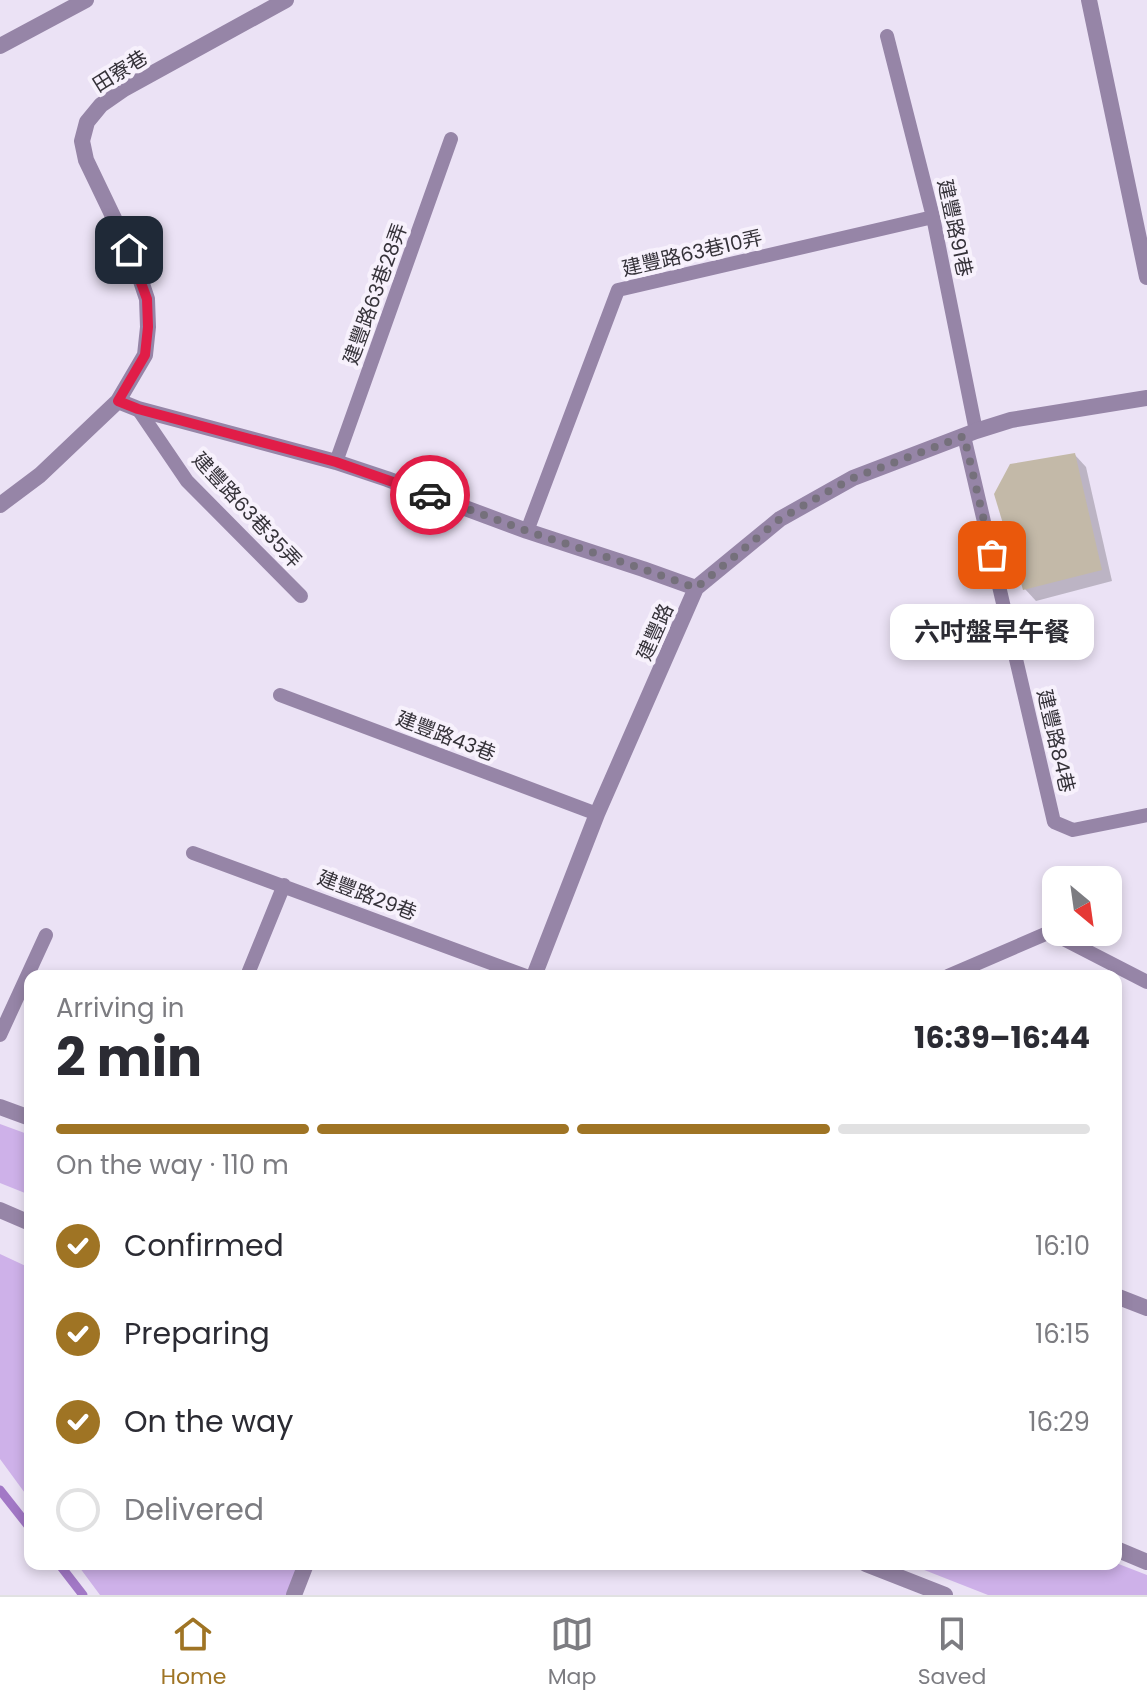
<!DOCTYPE html>
<meta charset="utf-8">
<style>
:root{--surface:#fff;--page:#f7f7f7;--text:#2b2b33;--muted:#7c7c81;--line:#e1e1e2;--accent:#9f7424}
body{margin:0;font-family:Poppins,"Noto Sans TC",sans-serif;background:var(--page);color:var(--text);height:100vh;display:flex;flex-direction:column;font-size:30px;white-space:nowrap}
*{box-sizing:border-box;margin:0}
p{font-size:26px;color:var(--muted)}
.icon{flex:none;width:44px;height:44px;fill:none;stroke:currentColor;stroke-width:2;stroke-linecap:round;stroke-linejoin:round}
.map{position:relative;flex:1;overflow:hidden}
.sheet{position:absolute;left:24px;top:970px;width:1098px;height:600px;display:flex;flex-direction:column;background:var(--surface);border-radius:16px;box-shadow:0 4px 12px #0003}
.sheet>*{flex:none}
.needle{width:52px;rotate:151deg}
.controls{position:absolute;left:1042px;top:866px;display:grid;gap:16px}
.controls a{display:grid;place-items:center;width:80px;height:80px;border-radius:16px;background:var(--surface);box-shadow:0 4px 12px #0003;font-size:40px}
.pin{position:absolute;display:grid;place-items:center;width:68px;height:68px;color:#fff;margin:-34px;border-radius:16px;box-shadow:0 4px 12px #0006}
.courier{position:absolute;display:grid;place-items:center;width:80px;height:80px;margin:-40px;border:6px solid #e11d48;border-radius:50%;background:#fff;color:#222;box-shadow:0 2px 10px #0007}
.bubble{position:absolute;height:56px;border-radius:16px;background:var(--surface);box-shadow:0 4px 12px #0003;font-size:26px;font-weight:700;line-height:56px;text-align:center}
.head em{font-style:normal;font-weight:700}
.head div{display:flex;flex-direction:column-reverse}
.head{display:flex;align-items:center;justify-content:space-between;height:136px;padding:0 32px}
h1{font-size:52px;font-weight:700;line-height:60px}
.bar{display:grid;grid-template-columns:repeat(4,1fr);gap:12px 8px;align-content:center;height:96px;padding:0 32px}
.bar i{height:10px;border-radius:6px;background:var(--line)}
.bar .selected{background:var(--accent)}
.bar p{grid-column:span 4}
ol{padding:0 32px;list-style:none}
li{display:flex;align-items:center;gap:24px;height:88px}
li p{margin-inline-start:auto}
li .icon{padding:8px;border-radius:50%;background:var(--accent);color:#fff;stroke-width:4}
li:last-child{color:var(--muted)}
li i{width:44px;height:44px;border:4px solid var(--line);border-radius:50%}
.dock{display:flex;justify-content:space-around;align-items:center;height:112px;border-top:2px solid var(--line);background:var(--surface);font-size:22px;color:var(--muted)}
.dock a{display:grid;justify-items:center;gap:4px}
.dock .selected{color:var(--accent)}
.map>svg:first-child{display:block}
.green{fill:#ceb1e9}
.shadow{fill:#0003}
.lines{fill:none;stroke-linecap:round;stroke-linejoin:round}
.stream{stroke:#a278c6;stroke-width:9}
.building{fill:#c3b9a8}
.service{stroke:#9685a7;stroke-width:14}
.minor{stroke:#9685a7;stroke-width:16}
.tertiary{stroke:#9685a7;stroke-width:16}
.done{stroke:#75707b;stroke-width:8;stroke-dasharray:0 14.4}
.route{stroke:#e11d48;stroke-width:10}
.labels{text-anchor:middle;dominant-baseline:central;stroke-width:8;stroke-linejoin:round;paint-order:stroke}
.street-label{font-size:20px;fill:#353239;stroke:#f7f1fc}
</style>
<div class="map">
<svg width="1147" height="1595" viewBox="0 0 1147 1595">
<rect width="100%" height="100%" fill="#ebe2f5"/>
<!-- green -->
<path class="green" d="M0,1124L30,1135V1195L0,1183Z
M0,1254L30,1268V1500L0,1459Z
M1116,1563L1147,1575V1595H988L909,1564Z
M77,1564H303L293,1595H100Z"/>
<!-- shadow -->
<path class="shadow" d="M1075,455L1086,467L1112,581L1036,601L1025,589Z"/>
<g class="lines">
<!-- stream -->
<path class="stream" d="M0,1490L30,1528
M59,1564L83,1595"/>
</g>
<!-- building -->
<path class="building" d="M1075,453L1102,570L1023,590L994,494L1010,464Z"/>
<g class="lines">
<!-- service -->
<path class="service" d="M887,36L933,217L976,431
M138,409L187,481L301,596
M964,436L1054,822L1073,830L1147,815
M336,462L451,139
M527,531L618,290L933,217
M280,695L597,814
M193,853L526,976
M247,976L284,885
M948,976L1050,932L1147,982
M0,1035L46,935"/>
<!-- minor -->
<path class="minor" d="M1089,0L1147,277
M0,46L86,0
M118,401L138,409L336,462L387,479L527,531L643,569L696,588
M0,505L40,475L118,401L145,355L148,327L147,299L136,266L121,233L86,160L82,141L87,122L101,105L124,89L286,0
M534,976L597,814L696,588L780,519L853,478L976,431L1011,420L1147,398
M0,1107L30,1118
M1116,1296L1147,1308
M1116,1549L1147,1562
M294,1595L306,1564"/>
<!-- tertiary -->
<path class="tertiary" d="M0,1210L30,1223
M866,1564L945,1595"/>
</g>
<g class="lines">
<!-- done -->
<path class="done" d="M430,495L527,531L643,569L696,588L780,519L829,491L853,478L964,436L992,555"/>
<!-- route -->
<path class="route" d="M129,250L147,299L148,327L145,355L118,401L138,409L336,462L430,495"/>
</g>
<g class="labels">
<!-- street labels -->
<g class="street-label">
<text transform="translate(120 71) rotate(-32)">田寮巷</text>
<text transform="translate(955 228) rotate(78)">建豐路91巷</text>
<text transform="translate(692 253) rotate(-13)">建豐路63巷10弄</text>
<text transform="translate(375 294) rotate(-70)">建豐路63巷28弄</text>
<text transform="translate(247 510) rotate(47)">建豐路63巷35弄</text>
<text transform="translate(655 632) rotate(-66)">建豐路</text>
<text transform="translate(446 736) rotate(21)">建豐路43巷</text>
<text transform="translate(1056 741) rotate(77)">建豐路84巷</text>
<text transform="translate(367 895) rotate(21)">建豐路29巷</text>
</g>
</g>
</svg>
<div class="controls">
<a><svg class="needle" viewBox="-14 -14 28 28"><path d="M0-13l5 13h-10z" fill="#e53935"/><path d="M0 13l5-13h-10z" fill="#7c7c81"/></svg></a>
</div>
<div class="pin" style="left:992px;top:555px;background:#ea580c"><svg class="icon" aria-label="bag" viewBox="0 0 24 24"><path d="M5 8h14l-1 12H6zM9 8a3 3 0 0 1 6 0"/></svg></div>
<div class="pin" style="left:129px;top:250px;background:#1f2937"><svg class="icon" aria-label="home" viewBox="0 0 24 24"><path d="M3 11l9-7 9 7M6 9v11h12V9"/></svg></div>
<div class="courier" style="left:430px;top:495px"><svg class="icon" aria-label="car" viewBox="0 0 24 24"><path d="M5 17H2v-5l4-1 3-4h7l3 4 3 1v5h-3M9 17h6M6 11h13"/><circle cx="7" cy="17" r="2"/><circle cx="17" cy="17" r="2"/></svg></div>
<div class="bubble" style="left:890px;top:604px;width:204px">六吋盤早午餐</div>
<section class="sheet">
<div class="head"><div><h1>2 min</h1><p>Arriving in</p></div><em>16:39–16:44</em></div>
<div class="bar"><i class="selected"></i><i class="selected"></i><i class="selected"></i><i></i><p>On the way · 110 m</p></div>
<ol>
<li><svg class="icon" aria-label="check" viewBox="0 0 24 24"><path d="M5 12l5 5 9-10"/></svg>Confirmed<p>16:10</p></li>
<li><svg class="icon" aria-label="check" viewBox="0 0 24 24"><path d="M5 12l5 5 9-10"/></svg>Preparing<p>16:15</p></li>
<li><svg class="icon" aria-label="check" viewBox="0 0 24 24"><path d="M5 12l5 5 9-10"/></svg>On the way<p>16:29</p></li>
<li><i></i>Delivered</li>
</ol>
</section>
</div>
<nav class="dock">
<a class="selected"><svg class="icon" aria-label="home" viewBox="0 0 24 24"><path d="M3 11l9-7 9 7M6 9v11h12V9"/></svg>Home</a>
<a><svg class="icon" aria-label="map" viewBox="0 0 24 24"><path d="M3 6l6-2 6 2 6-2v14l-6 2-6-2-6 2zM9 4v14M15 6v14"/></svg>Map</a>
<a><svg class="icon" aria-label="saved" viewBox="0 0 24 24"><path d="M7 4h10v16l-5-4-5 4z"/></svg>Saved</a>
</nav>
